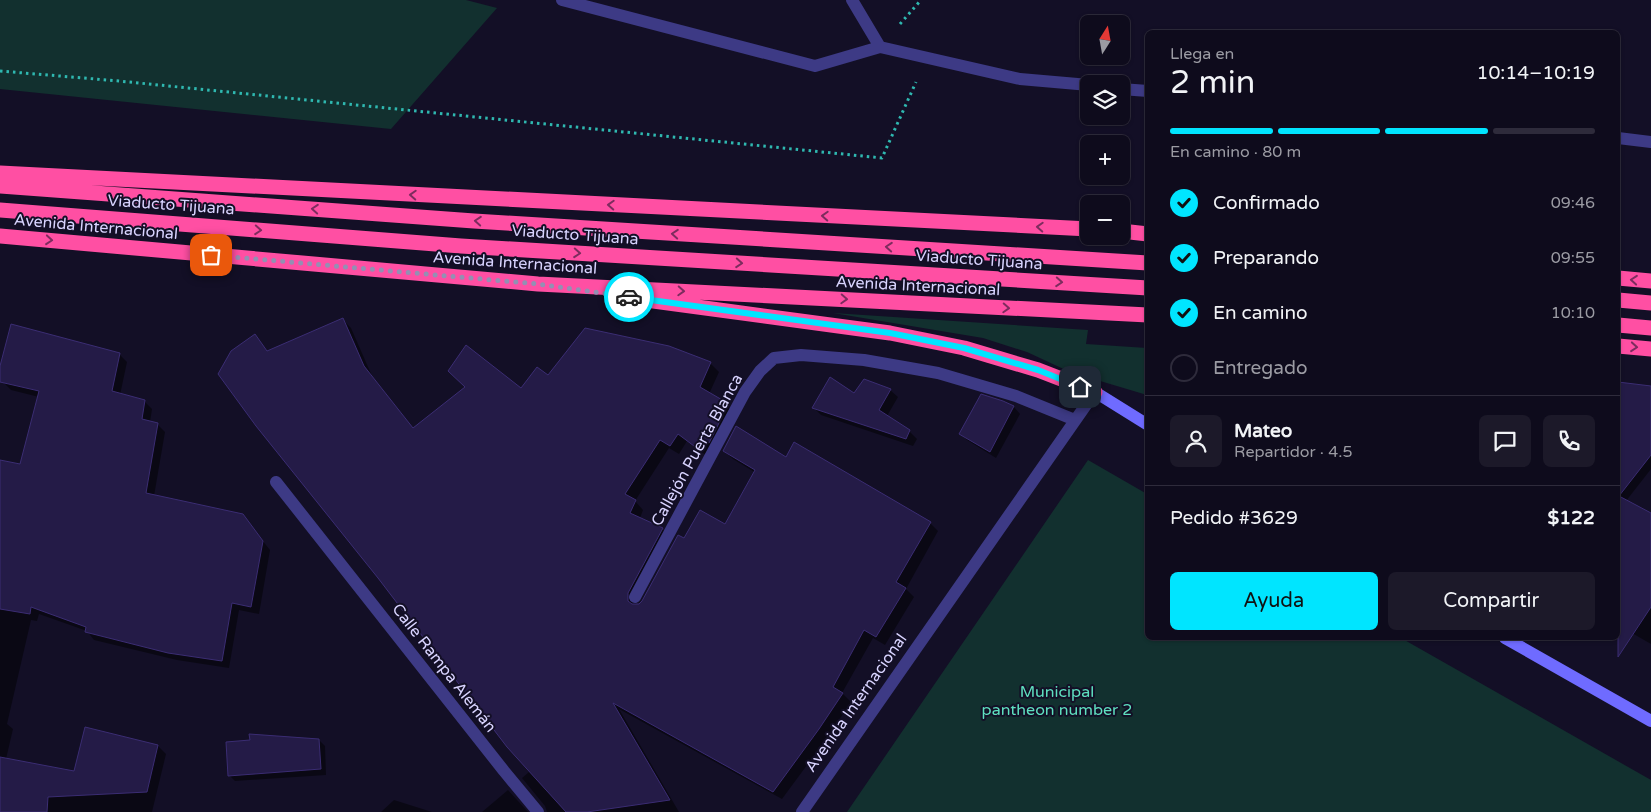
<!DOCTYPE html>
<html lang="es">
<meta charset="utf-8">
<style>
:root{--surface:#0e0b1c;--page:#1c1929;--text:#f1f3f6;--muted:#9b9ba3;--line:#2e2b3b;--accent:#00e5ff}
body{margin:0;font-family:"Varela Round",sans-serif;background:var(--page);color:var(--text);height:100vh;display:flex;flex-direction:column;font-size:19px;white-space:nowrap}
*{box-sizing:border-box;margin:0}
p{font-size:16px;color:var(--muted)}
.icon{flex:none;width:28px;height:28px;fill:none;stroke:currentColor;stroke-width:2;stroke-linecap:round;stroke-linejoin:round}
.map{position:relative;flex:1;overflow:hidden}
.details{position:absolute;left:1145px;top:30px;width:475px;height:610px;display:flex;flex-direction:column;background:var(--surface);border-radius:8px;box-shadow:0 1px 4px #0004,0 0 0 1px var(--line)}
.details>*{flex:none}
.needle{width:32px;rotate:11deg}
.fabs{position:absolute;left:1080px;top:15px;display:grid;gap:10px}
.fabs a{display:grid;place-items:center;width:50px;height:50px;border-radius:8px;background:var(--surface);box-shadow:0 1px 4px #0004,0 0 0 1px var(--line);font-size:25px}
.pin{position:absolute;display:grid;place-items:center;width:42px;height:42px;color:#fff;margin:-21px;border-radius:10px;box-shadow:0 2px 8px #0006}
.courier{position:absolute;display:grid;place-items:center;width:50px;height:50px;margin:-25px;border:4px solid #00e5ff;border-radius:50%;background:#fff;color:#222;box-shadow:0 1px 6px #0007}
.head em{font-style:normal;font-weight:600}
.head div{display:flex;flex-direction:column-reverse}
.head{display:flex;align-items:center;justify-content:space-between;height:85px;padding:0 25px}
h1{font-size:32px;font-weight:600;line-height:38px}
.bar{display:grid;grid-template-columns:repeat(4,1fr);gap:8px 5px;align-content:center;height:60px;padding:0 25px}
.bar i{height:6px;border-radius:4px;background:var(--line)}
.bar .selected{background:var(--accent)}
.bar p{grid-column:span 4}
.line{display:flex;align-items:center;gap:12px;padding:0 25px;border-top:1px solid var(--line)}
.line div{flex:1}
.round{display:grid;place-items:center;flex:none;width:52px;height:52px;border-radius:8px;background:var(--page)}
ol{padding:0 25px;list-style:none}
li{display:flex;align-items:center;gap:15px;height:55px}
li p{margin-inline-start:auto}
li .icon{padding:5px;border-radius:50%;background:var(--accent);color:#111;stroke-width:4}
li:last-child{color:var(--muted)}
li i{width:28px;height:28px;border:2px solid var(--line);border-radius:50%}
.action{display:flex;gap:10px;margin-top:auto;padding:10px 25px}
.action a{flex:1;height:58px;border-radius:8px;background:var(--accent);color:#111;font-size:20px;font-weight:600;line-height:58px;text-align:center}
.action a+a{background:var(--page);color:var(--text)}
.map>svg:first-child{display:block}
.green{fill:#12302f}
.shadow{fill:#0007}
.building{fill:#241b47;stroke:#3b2d73}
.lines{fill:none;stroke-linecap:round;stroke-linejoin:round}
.path{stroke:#2fb8b0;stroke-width:3;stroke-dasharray:2.5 4;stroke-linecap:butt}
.lane{stroke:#3d3a85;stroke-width:12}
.street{stroke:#3d3a85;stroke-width:12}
.secondary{stroke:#6f6bff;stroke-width:12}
.highway{stroke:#ff4fa3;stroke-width:15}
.oneway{stroke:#7d2c5e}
.done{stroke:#948fb3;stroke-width:5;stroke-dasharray:0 9}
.route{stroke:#00e5ff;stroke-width:6}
.labels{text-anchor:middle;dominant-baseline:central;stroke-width:4;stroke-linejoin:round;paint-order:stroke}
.street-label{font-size:16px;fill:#d9d4ff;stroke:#130f26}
.park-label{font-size:16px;fill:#5fe0c0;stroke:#130f26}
</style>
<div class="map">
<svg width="1651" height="812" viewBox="0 0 1651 812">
<rect width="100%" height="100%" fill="#130f26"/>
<!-- green -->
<path class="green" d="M0,0H466L497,8L391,129L0,89Z
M833,313L1088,330L1086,344L1147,348V395L1070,372L1027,352L983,338Z
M1088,460L1147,494L1148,638H1401L1651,780V812H847Z"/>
<!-- shadow -->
<path class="shadow" d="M343,320L351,328L372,376L414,429L521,390L548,377L710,363L719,372L709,394L723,402L732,411L707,456L687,441L679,454L669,448L635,501L643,510L640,518L662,529L671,537L636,602V605H639L684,539L725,525L756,473L733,459L724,451L787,459L930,523L938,531L906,589L914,597L885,645L873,638L842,693L851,702L827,738L782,799L619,709L679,812H547L545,806L522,778L529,772L498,735L254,336L268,352Z
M119,354L127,362L120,395L144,401L152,409L150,422L157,424L165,432L154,496L242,515L270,550L259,614L239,610L229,668L177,660L94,640L87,631L39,614L37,621L31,620L7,724L13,729L6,759L0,800V490L21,466L39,397L11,390L3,382Z
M1618,383L1651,387V469L1626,501L1651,514V644L1618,625Z
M890,390L898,397L887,416L909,431L917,439L913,446L821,415L813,407L854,395Z
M1003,402L1014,407L1020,414L996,458L967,440L961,434Z
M86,729L158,746L166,754L152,812H36L48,767L75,773Z
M319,740L325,746L326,775L235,781L229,775Z
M508,790L528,812H482Z
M394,800L432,812H381Z"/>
<!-- building -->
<path class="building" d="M343,318L364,366L413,428L465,387L448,371L466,345L521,388L537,367L548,375L585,328L669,346L711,362L700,387L724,401L717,414L722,417L709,443L703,439L698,449L678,434L670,446L660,440L625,494L636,500L630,513L663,528L628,593V601L632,604H639L642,601L678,535L684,538L700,510L725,524L755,470L723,451L736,426L786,457L794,442L931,522L896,582L906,588L876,637L864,630L833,687L843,693L819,729L773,792L613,703L670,800L587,812H566L507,747L378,578L256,426L218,374L231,351L255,334L267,351Z
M11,324L120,353L112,391L145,400L142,419L158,423L146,493L243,514L263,541L251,607L232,603L222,661L168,653L85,632L86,627L31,607L30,614L0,609V460L20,464L39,391L0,382V366Z
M830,377L854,393L864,379L891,389L879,410L910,430L906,439L812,408Z
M1618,382L1651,386V455L1619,496L1651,513V607L1618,657Z
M981,394L1003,401L1014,406L990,452L959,434Z
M85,727L158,745L147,792L48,797L47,812H0V757L74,771Z
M249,734L319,739L321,769L228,776L226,742L250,740Z"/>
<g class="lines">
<!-- path -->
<path class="path" d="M900,24L921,0
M0,71L119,81L882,158L916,82"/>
<!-- lane -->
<path class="lane" d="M562,0L815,66L880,47
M852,0L880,47L1020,79L1089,85
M1121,89L1148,91
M1618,138L1651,142"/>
<!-- street -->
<path class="street" d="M276,482L504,771L538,812
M635,597L745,392L760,371L774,358L801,355L864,360L938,373L1016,396L1075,420
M802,812L1095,392"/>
<!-- secondary -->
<path class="secondary" d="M1095,392L1148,425
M1505,638L1651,721"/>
<!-- highway -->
<path class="highway" d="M0,173L1089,229
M0,186L474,221L1148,263
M0,210L461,246L1148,288
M1121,231L1148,234
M0,236L538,284L1148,315
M1618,278L1651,281
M631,298L890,333L964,348L1038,370L1095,392
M1618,300L1651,303
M1618,325L1651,328
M1618,346L1651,349"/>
</g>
<!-- one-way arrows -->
<defs><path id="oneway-chevron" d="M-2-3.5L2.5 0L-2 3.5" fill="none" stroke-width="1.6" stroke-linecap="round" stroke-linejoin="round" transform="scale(1.25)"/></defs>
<g class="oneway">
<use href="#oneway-chevron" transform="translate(413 195) rotate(-177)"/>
<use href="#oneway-chevron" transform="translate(611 205) rotate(-177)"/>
<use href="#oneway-chevron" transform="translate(315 209) rotate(-176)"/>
<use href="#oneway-chevron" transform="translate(825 216) rotate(-177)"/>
<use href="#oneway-chevron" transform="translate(478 221) rotate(-176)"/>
<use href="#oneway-chevron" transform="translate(1040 227) rotate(-177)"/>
<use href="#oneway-chevron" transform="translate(258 230) rotate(4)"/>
<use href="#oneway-chevron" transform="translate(675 234) rotate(-176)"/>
<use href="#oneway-chevron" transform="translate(49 240) rotate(5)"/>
<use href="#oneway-chevron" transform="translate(889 247) rotate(-176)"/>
<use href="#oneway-chevron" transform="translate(577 253) rotate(4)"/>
<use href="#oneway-chevron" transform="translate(739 263) rotate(4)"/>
<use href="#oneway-chevron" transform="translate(1634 280) rotate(-175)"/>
<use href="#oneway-chevron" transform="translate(1059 282) rotate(4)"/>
<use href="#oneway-chevron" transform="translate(681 291) rotate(3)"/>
<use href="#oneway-chevron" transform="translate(844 299) rotate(3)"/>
<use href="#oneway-chevron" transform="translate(1006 308) rotate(3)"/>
<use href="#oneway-chevron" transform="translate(1634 347) rotate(5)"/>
</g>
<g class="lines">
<!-- done -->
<path class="done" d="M211,255L538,284L629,297"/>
<!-- route -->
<path class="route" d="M629,297L890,333L964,348L1038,370L1080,387"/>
</g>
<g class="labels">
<!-- street labels -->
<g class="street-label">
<text transform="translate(171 205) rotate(4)">Viaducto Tijuana</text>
<text transform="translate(96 227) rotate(5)">Avenida Internacional</text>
<text transform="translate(575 235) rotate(4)">Viaducto Tijuana</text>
<text transform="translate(979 260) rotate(4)">Viaducto Tijuana</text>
<text transform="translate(515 263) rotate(4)">Avenida Internacional</text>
<text transform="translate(918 286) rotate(3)">Avenida Internacional</text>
<text transform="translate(697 450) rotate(-61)">Callejón Puerta Blanca</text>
<text transform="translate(444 668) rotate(52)">Calle Rampa Alemán</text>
<text transform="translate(856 703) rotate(-55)">Avenida Internacional</text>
</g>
<!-- park labels -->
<g class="park-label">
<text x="1057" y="692">Municipal<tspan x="1057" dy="18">pantheon number 2</tspan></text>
</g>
</g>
</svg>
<div class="fabs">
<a><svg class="needle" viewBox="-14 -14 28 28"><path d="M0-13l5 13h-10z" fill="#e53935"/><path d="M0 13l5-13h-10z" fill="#9b9ba3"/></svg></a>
<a><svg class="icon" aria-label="layers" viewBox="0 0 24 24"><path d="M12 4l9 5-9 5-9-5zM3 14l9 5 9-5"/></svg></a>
<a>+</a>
<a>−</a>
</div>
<div class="pin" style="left:211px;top:255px;background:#ea580c"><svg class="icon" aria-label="bag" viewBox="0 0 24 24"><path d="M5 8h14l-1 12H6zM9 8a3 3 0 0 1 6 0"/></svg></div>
<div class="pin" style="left:1080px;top:387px;background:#1f2937"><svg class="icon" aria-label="home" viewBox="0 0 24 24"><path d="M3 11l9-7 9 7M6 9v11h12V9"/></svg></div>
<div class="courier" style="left:629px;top:297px"><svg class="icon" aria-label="car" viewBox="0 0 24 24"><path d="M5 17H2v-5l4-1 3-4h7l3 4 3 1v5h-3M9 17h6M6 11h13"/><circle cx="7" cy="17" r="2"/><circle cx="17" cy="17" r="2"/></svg></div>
<section class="details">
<div class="head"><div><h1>2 min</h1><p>Llega en</p></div><em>10:14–10:19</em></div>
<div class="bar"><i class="selected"></i><i class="selected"></i><i class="selected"></i><i></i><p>En camino · 80 m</p></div>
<ol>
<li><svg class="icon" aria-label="check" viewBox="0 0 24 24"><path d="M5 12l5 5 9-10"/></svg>Confirmado<p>09:46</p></li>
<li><svg class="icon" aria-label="check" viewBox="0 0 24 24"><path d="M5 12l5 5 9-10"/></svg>Preparando<p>09:55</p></li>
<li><svg class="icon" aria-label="check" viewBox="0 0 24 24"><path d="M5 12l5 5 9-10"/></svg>En camino<p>10:10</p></li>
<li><i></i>Entregado</li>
</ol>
<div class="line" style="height:90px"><a class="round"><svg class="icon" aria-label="person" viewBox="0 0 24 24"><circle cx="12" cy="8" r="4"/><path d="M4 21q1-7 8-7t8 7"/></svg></a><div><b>Mateo</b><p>Repartidor · 4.5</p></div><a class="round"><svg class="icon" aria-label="chat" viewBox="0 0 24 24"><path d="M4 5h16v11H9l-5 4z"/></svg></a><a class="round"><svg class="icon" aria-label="phone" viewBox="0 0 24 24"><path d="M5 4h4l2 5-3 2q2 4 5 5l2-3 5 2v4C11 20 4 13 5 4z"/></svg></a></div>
<div class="line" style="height:65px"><div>Pedido #3629</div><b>$122</b></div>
<div class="action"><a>Ayuda</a><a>Compartir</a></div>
</section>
</div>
